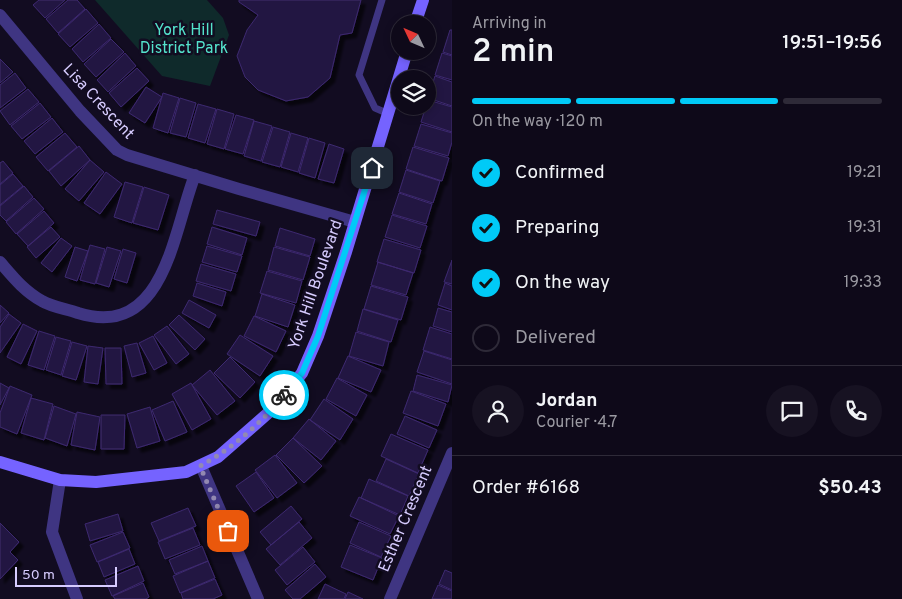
<!DOCTYPE html>
<meta charset="utf-8">
<style>
:root{--surface:#0e0919;--page:#171222;--text:#f1f3f6;--muted:#9b9aa2;--line:#2e2a38;--accent:#00caf7}
body{margin:0;font-family:Overpass,sans-serif;background:var(--page);color:var(--text);height:100vh;display:flex;flex-direction:column;font-size:19px;white-space:nowrap}
*{box-sizing:border-box;margin:0}
p{font-size:16px;color:var(--muted)}
.icon{flex:none;width:28px;height:28px;fill:none;stroke:currentColor;stroke-width:2;stroke-linecap:round;stroke-linejoin:round}
.map{position:relative;flex:1;overflow:hidden}
.sheet{display:flex;flex-direction:column;background:var(--surface);width:450px}
.sheet>*{flex:none}
.needle{width:32px;rotate:314deg}
.tools{position:absolute;left:391px;top:15px;display:grid;gap:10px}
.tools a{display:grid;place-items:center;width:45px;height:45px;border-radius:50%;background:var(--surface);box-shadow:0 2px 8px #0003,0 0 0 1px var(--line);font-size:25px}
.scale{position:absolute;left:15px;bottom:12px;width:102px;box-sizing:border-box;padding-left:5px;border:2px solid #d7ccff;border-top:0;font-size:14px;line-height:18px;white-space:nowrap;color:#d7ccff;-webkit-text-stroke:4px #120c21;paint-order:stroke}
.pin{position:absolute;display:grid;place-items:center;width:42px;height:42px;color:#fff;margin:-21px;border-radius:10px;box-shadow:0 2px 8px #0006}
.courier{position:absolute;display:grid;place-items:center;width:50px;height:50px;margin:-25px;border:4px solid #00caf7;border-radius:50%;background:#fff;color:#222;box-shadow:0 1px 6px #0007}
.overview em{font-style:normal;font-weight:600}
.overview div{display:flex;flex-direction:column-reverse}
.overview{display:flex;align-items:center;justify-content:space-between;height:85px;padding:0 20px}
h1{font-size:32px;font-weight:600;line-height:38px}
.bar{display:grid;grid-template-columns:repeat(4,1fr);gap:8px 5px;align-content:center;height:60px;padding:0 20px}
.bar i{height:6px;border-radius:4px;background:var(--line)}
.bar .current{background:var(--accent)}
.bar p{grid-column:span 4}
.line{display:flex;align-items:center;gap:12px;padding:0 20px;border-top:1px solid var(--line)}
.line div{flex:1}
.round{display:grid;place-items:center;flex:none;width:52px;height:52px;border-radius:26px;background:var(--page)}
ol{padding:0 20px;list-style:none}
li{display:flex;align-items:center;gap:15px;height:55px}
li p{margin-inline-start:auto}
li .icon{padding:5px;border-radius:50%;background:var(--accent);color:#111;stroke-width:4}
li:last-child{color:var(--muted)}
li i{width:28px;height:28px;border:2px solid var(--line);border-radius:50%}
main{display:flex;flex:1;min-height:0}
.map>svg:first-child{display:block}
.green{fill:#0f2a2b}
.building{fill:#241843;stroke:#3d2970;filter:url(#shadow)}
.lines{fill:none;stroke-linecap:round;stroke-linejoin:round}
.lane{stroke:#3f3582;stroke-width:7}
.street{stroke:#3f3582;stroke-width:12}
.secondary{stroke:#7563ff;stroke-width:12}
.done{stroke:#9289b1;stroke-width:5;stroke-dasharray:0 9}
.route{stroke:#00caf7;stroke-width:6}
.labels{text-anchor:middle;dominant-baseline:central;stroke-width:5;stroke-linejoin:round;paint-order:stroke}
.park-label{font-size:16px;fill:#54e3cc;stroke:#120c21}
.street-label{font-size:16px;fill:#d7ccff;stroke:#120c21}
</style>
<main>
<div class="map">
<svg width="452" height="599" viewBox="0 0 452 599">
<defs>
<filter id="shadow"><feDropShadow dx="4.5" dy="4.5" stdDeviation="1" flood-color="#0009"/></filter>
</defs>
<rect width="100%" height="100%" fill="#120c21"/>
<!-- green -->
<path class="green" d="M95,0H207L223,18L229,35L210,86L162,76Z"/>
<!-- building -->
<path class="building" d="M39,0H65L45,18L33,5Z
M68,0H77L85,9L58,33L46,19Z
M239,0H361L352,33L340,35L330,78L308,97L286,101L258,90L245,77L237,56L247,30L258,15L239,2Z
M86,9L98,23L70,47L58,34Z
M99,24L111,38L83,62L72,49Z
M450,30H452V55L443,52Z
M111,39L124,52L96,77L84,64Z
M125,53L136,66L108,92L97,80Z
M442,53L452,56V80L435,75Z
M0,59L13,72L0,83Z
M137,68L149,81L121,107L109,93Z
M15,73L26,88L0,108V85Z
M435,76L452,82V106L428,98Z
M146,87L162,97L145,123L129,113Z
M28,89L39,102L10,125L0,111Z
M163,93L179,98L168,133L153,128Z
M180,98L196,103L186,137L170,133Z
M428,100L452,107V132L421,122L426,106H428Z
M40,103L51,117L22,139L11,126Z
M198,104L216,109L205,143L188,138Z
M217,109L234,114L224,149L207,144Z
M236,115L254,120L243,154L225,149Z
M52,118L63,132L35,154L24,141Z
M254,121L272,126L261,161L244,156Z
M421,124L452,133V142L448,156L414,146Z
M273,127L290,132L280,167L262,162Z
M65,133L77,147L48,171L36,157Z
M291,133L308,138L298,172L281,167Z
M309,138L325,143L315,178L299,173Z
M329,144L344,149L334,183L318,179Z
M79,146L90,160L61,186L49,171Z
M413,147L449,158L442,181L406,169Z
M90,160L104,172L79,201L65,189Z
M3,161L13,173L0,184V163Z
M406,170L440,181L433,203L399,192Z
M106,172L122,184L100,214L84,203Z
M13,174L23,186L0,205V185Z
M125,182L143,187L132,223L114,217Z
M24,186L33,197L6,221L0,215V206Z
M144,187L169,195L158,230L133,223Z
M399,193L432,204L426,224L392,214Z
M34,198L44,209L16,234L6,222Z
M217,210L260,222L256,236L213,224Z
M44,211L54,223L28,246L17,234Z
M392,215L427,226L420,248L385,237Z
M51,227L60,237L36,258L27,247Z
M212,227L247,238L242,255L207,244Z
M280,228L315,239L310,256L275,246Z
M61,238L72,246L52,272L41,263Z
M384,239L421,250L414,273L377,262Z
M90,245L105,249L95,284L80,280Z
M207,246L242,256L237,272L202,262Z
M75,247L88,251L77,281L65,277Z
M107,247L121,251L109,287L96,283Z
M274,247L310,257L303,280L268,270Z
M123,249L136,253L127,283L114,279Z
M452,260V284L444,282Z
M378,262L413,273L406,295L371,285Z
M201,264L236,274L231,291L196,281Z
M267,271L302,281L296,303L260,293Z
M197,283L226,292L222,306L193,296Z
M445,283L452,286V310L438,305Z
M371,286L408,297L401,320L364,309Z
M262,294L295,305L288,327L255,316Z
M189,300L216,315L209,328L182,313Z
M0,305L9,313L0,323Z
M438,308L452,312V332L433,326Z
M363,309L398,320L391,342L357,331Z
M9,314L21,323L0,353V327Z
M179,315L205,339L195,350L169,325Z
M254,316L286,331L276,352L244,336Z
M23,324L37,331L21,364L7,357Z
M167,326L189,354L176,364L154,335Z
M430,327L452,334V359L423,350Z
M39,331L55,336L44,370L28,365Z
M356,332L389,342L383,366L349,356Z
M240,335L273,356L260,376L227,354Z
M153,336L167,363L154,370L139,343Z
M56,337L71,341L61,375L46,370Z
M72,342L87,346L76,380L62,376Z
M137,343L146,373L132,377L124,346Z
M88,346L103,348L98,384L84,382Z
M105,348H121L122,384H106Z
M424,351L452,360V384L417,372Z
M348,356L381,370L371,392L338,378Z
M230,357L255,382L240,398L214,373Z
M210,370L235,401L217,415L192,385Z
M417,375L452,385L448,402L413,391Z
M337,378L367,395L356,416L326,399Z
M0,383L9,388L0,405Z
M191,383L211,419L192,430L172,394Z
M10,386L32,395L17,434L0,427V413Z
M411,391L446,404L438,426L403,413Z
M31,398L53,404L44,440L21,433Z
M324,399L353,419L340,440L310,420Z
M173,401L187,432L165,441L152,410Z
M54,406L76,414L67,446L45,438Z
M150,407L160,441L137,448L127,414Z
M77,412L100,417L95,450L71,445Z
M101,415H125L124,449H101Z
M405,416L437,430L429,448L397,434Z
M309,419L336,441L321,460L293,438Z
M391,434L428,450L418,473L381,456Z
M293,438L322,466L304,483L276,455Z
M275,455L297,483L277,498L255,470Z
M386,459L419,474L409,496L376,481Z
M256,472L274,498L254,512L236,486Z
M369,479L408,496L400,515L361,498Z
M359,497L399,516L390,534L350,516Z
M291,506L302,519L271,545L260,532Z
M188,508L196,526L159,541L151,523Z
M118,514L123,531L90,541L85,524Z
M299,522L312,538L280,565L266,549Z
M359,522L391,536L381,557L350,543Z
M0,523L19,542L10,552L18,560L0,579Z
M193,528L200,545L165,559L158,542Z
M123,532L130,548L97,562L90,545Z
M350,545L382,558L373,580L341,567Z
M202,546L208,561L175,574L169,560Z
M303,547L315,562L287,585L275,570Z
M129,549L135,564L104,577L98,562Z
M208,561L215,578L180,593L173,576Z
M315,564L326,577L300,599H293L285,590Z
M138,566L144,581L112,596L105,580Z
M445,570L452,573V590L439,584Z
M215,579L222,595L213,599H183L181,593Z
M143,583L149,597L146,599H115L113,596Z
M325,584L346,594L344,599H318Z
M438,585L452,591V599H432Z
M348,592L363,599H345Z"/>
<g class="lines">
<!-- lane -->
<path class="lane" d="M382,0L359,75L375,108L389,114"/>
<!-- street -->
<path class="street" d="M0,15L80,111L117,150L127,155L239,189L355,222
M0,262C13,277 24,291 42,301C52,307 67,309 78,313C165,340 173,231 195,175
M201,466L258,599
M60,480L52,532L77,599
M390,599L452,453"/>
<!-- secondary -->
<path class="secondary" d="M415,24L423,0
M0,462L60,480L96,482L186,472L218,457L275,407L302,373L318,336L346,252L407,51"/>
</g>
<g class="lines">
<!-- done -->
<path class="done" d="M228,531L200,466C230,450 263,422 284,395"/>
<!-- route -->
<path class="route" d="M284,395L302,373L318,336L372,168"/>
</g>
<g class="labels">
<!-- park labels -->
<g class="park-label">
<text x="184" y="31">York Hill<tspan x="184" dy="18">District Park</tspan></text>
</g>
<!-- street labels -->
<g class="street-label">
<text transform="translate(98 102) rotate(47)">Lisa Crescent</text>
<text transform="translate(316 285) rotate(-71)">York Hill Boulevard</text>
<text transform="translate(406 519) rotate(-67)">Esther Crescent</text>
</g>
</g>
</svg>
<div class="tools">
<a><svg class="needle" viewBox="-14 -14 28 28"><path d="M0-13l5 13h-10z" fill="#e53935"/><path d="M0 13l5-13h-10z" fill="#9b9aa2"/></svg></a>
<a><svg class="icon" aria-label="layers" viewBox="0 0 24 24"><path d="M12 4l9 5-9 5-9-5zM3 14l9 5 9-5"/></svg></a>
</div>
<div class="scale">50 m</div>
<div class="pin" style="left:228px;top:531px;background:#ea580c"><svg class="icon" aria-label="bag" viewBox="0 0 24 24"><path d="M5 8h14l-1 12H6zM9 8a3 3 0 0 1 6 0"/></svg></div>
<div class="pin" style="left:372px;top:168px;background:#1f2937"><svg class="icon" aria-label="home" viewBox="0 0 24 24"><path d="M3 11l9-7 9 7M6 9v11h12V9"/></svg></div>
<div class="courier" style="left:284px;top:395px"><svg class="icon" aria-label="bike" viewBox="0 0 24 24"><circle cx="6" cy="16" r="4"/><circle cx="18" cy="16" r="4"/><path d="M6 16l4-8h5l3 8M10 8l3 8H6M13 5h3"/></svg></div>
</div>
<section class="sheet">
<div class="overview"><div><h1>2 min</h1><p>Arriving in</p></div><em>19:51–19:56</em></div>
<div class="bar"><i class="current"></i><i class="current"></i><i class="current"></i><i></i><p>On the way · 120 m</p></div>
<ol>
<li><svg class="icon" aria-label="check" viewBox="0 0 24 24"><path d="M5 12l5 5 9-10"/></svg>Confirmed<p>19:21</p></li>
<li><svg class="icon" aria-label="check" viewBox="0 0 24 24"><path d="M5 12l5 5 9-10"/></svg>Preparing<p>19:31</p></li>
<li><svg class="icon" aria-label="check" viewBox="0 0 24 24"><path d="M5 12l5 5 9-10"/></svg>On the way<p>19:33</p></li>
<li><i></i>Delivered</li>
</ol>
<div class="line" style="height:90px"><a class="round"><svg class="icon" aria-label="person" viewBox="0 0 24 24"><circle cx="12" cy="8" r="4"/><path d="M4 21q1-7 8-7t8 7"/></svg></a><div><b>Jordan</b><p>Courier · 4.7</p></div><a class="round"><svg class="icon" aria-label="chat" viewBox="0 0 24 24"><path d="M4 5h16v11H9l-5 4z"/></svg></a><a class="round"><svg class="icon" aria-label="phone" viewBox="0 0 24 24"><path d="M5 4h4l2 5-3 2q2 4 5 5l2-3 5 2v4C11 20 4 13 5 4z"/></svg></a></div>
<div class="line" style="height:65px"><div>Order #6168</div><b>$50.43</b></div>
</section>
</main>
